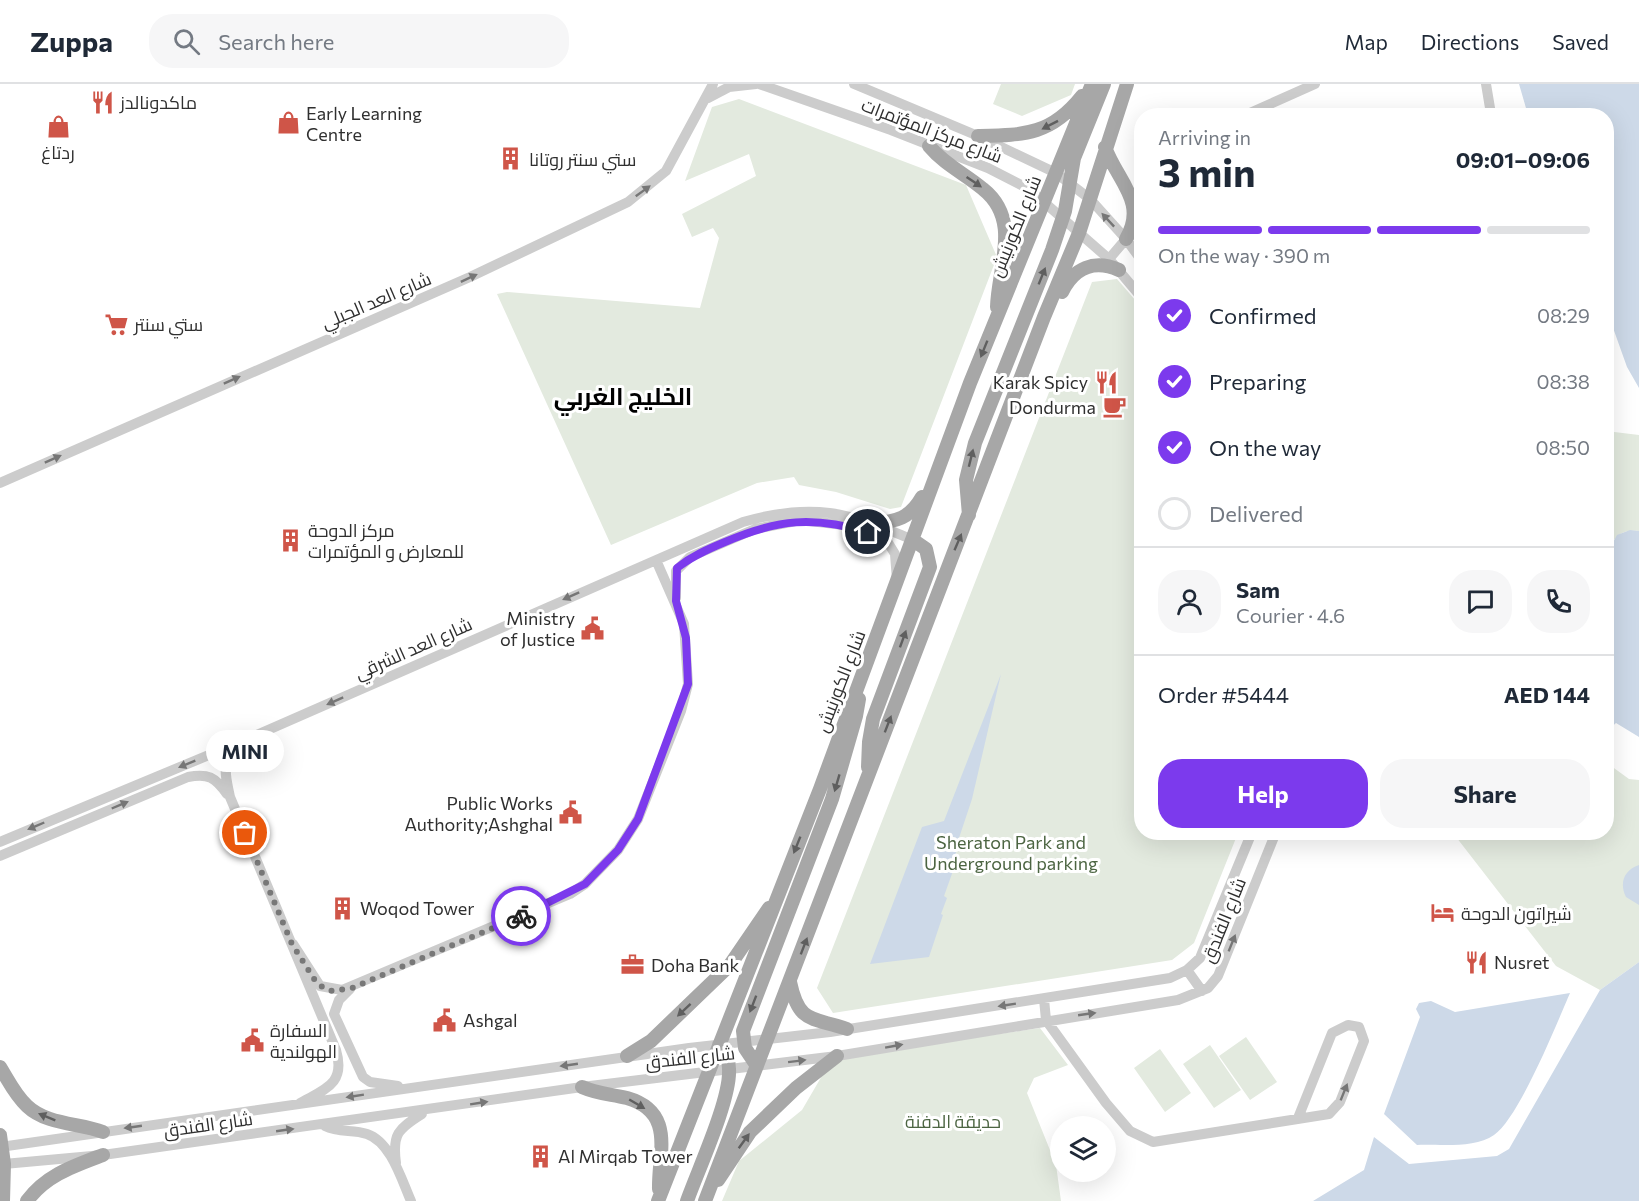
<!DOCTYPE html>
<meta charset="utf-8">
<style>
:root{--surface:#fff;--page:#f6f6f7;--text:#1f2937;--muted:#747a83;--line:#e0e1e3;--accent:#7c3aed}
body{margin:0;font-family:Commissioner,Cairo,sans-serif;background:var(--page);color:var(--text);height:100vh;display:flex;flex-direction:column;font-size:22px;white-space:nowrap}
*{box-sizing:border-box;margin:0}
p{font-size:20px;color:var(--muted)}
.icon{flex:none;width:33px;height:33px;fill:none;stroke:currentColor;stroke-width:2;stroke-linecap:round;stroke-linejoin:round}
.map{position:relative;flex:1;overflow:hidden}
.drawer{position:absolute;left:1134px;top:24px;width:480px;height:732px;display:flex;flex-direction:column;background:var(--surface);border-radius:24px;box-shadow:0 6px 24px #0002}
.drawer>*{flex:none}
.controls{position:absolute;left:1050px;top:1032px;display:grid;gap:12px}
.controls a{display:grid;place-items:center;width:66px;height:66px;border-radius:50%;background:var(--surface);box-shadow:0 6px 24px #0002;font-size:30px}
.pin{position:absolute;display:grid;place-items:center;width:51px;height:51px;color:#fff;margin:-26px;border:3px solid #fff;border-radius:50%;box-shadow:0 2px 6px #0007}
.courier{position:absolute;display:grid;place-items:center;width:60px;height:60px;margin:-30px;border:4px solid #7c3aed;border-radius:50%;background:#fff;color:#222;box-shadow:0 2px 8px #0007}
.bubble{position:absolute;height:42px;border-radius:21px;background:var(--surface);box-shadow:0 6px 24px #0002;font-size:20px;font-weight:700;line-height:42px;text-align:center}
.headline em{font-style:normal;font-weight:700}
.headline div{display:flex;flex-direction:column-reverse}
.headline{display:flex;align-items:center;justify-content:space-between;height:102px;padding:0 24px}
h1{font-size:39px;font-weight:700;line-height:45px}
.bar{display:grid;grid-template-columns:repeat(4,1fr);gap:9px 6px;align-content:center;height:72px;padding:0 24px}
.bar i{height:8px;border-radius:4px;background:var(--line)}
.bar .selected{background:var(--accent)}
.bar p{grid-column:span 4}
.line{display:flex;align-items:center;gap:15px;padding:0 24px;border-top:2px solid var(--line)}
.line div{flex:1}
.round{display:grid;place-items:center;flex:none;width:63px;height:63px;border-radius:24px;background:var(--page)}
ol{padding:0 24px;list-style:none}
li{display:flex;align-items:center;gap:18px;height:66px}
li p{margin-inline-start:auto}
li .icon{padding:6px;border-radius:50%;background:var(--accent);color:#fff;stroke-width:4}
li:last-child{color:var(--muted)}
li i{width:33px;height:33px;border:3px solid var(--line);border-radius:50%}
.cta{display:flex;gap:12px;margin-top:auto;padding:12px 24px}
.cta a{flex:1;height:69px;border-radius:24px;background:var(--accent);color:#fff;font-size:24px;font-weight:700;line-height:69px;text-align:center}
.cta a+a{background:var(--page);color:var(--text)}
header{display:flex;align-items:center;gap:36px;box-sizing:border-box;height:84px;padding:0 30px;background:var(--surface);border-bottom:2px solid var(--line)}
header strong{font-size:28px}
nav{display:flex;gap:33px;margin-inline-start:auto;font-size:21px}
.search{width:420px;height:54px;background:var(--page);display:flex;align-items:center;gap:15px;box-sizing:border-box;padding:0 21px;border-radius:24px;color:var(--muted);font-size:22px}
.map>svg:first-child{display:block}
.green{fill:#e3eadf}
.water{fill:#cdd9e8}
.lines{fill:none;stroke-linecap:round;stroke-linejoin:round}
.minor{stroke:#ccc;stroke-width:10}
.major{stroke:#a7a7a7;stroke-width:14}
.oneway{fill:#5f5f5f}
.oneway2{fill:#767676}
.done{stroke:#787878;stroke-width:6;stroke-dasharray:0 10.8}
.route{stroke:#7c3aed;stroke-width:8}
.labels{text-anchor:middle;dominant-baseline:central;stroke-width:6;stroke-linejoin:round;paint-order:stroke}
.poi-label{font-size:18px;fill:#2f2f2f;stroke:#fff;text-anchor:start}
.street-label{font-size:18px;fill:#2f2f2f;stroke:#fff}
.park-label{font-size:18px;fill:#4c6542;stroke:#fff}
.district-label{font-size:24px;font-weight:bold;fill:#000;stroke:#fff}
</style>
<header>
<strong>Zuppa</strong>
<div class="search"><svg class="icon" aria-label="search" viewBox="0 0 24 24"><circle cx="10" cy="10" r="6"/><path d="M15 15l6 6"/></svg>Search here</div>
<nav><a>Map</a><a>Directions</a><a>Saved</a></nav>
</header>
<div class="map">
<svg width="1639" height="1117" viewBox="0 0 1639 1117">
<rect width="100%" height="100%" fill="#fff"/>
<!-- green -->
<path class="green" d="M1001,0H1075L1071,11L1022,32L993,20Z
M739,15L966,101L997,173L901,423L890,425L836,408L799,401L794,393L757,399L611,461L497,210L507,208L700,224L719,154L713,144L692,153L682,130L756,92L749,70L685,97L712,23Z
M1117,195L1142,224V748L1238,749L1194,859L1172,876L833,929L817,904L1092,198Z
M1606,347L1639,351V447C1620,445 1614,453 1607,469Z
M1607,679L1629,695L1639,696V878L1600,906L1556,882L1453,749L1606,748Z
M1040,944L1068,981L1034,994L1027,1009L1056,1081L1061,1117H722L739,1077L802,1026L823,990L840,973Z
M1246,953L1277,998L1250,1016L1219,972Z
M1210,961L1241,1006L1214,1024L1183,980Z
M1160,965L1191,1009L1165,1028L1134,984Z"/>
<!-- water -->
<path class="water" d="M1519,0H1639V304L1627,283L1607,227L1606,32L1528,31Z
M1630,446L1639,447V653L1616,639L1606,648L1607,469L1617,451Z
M1001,590L972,715L958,757H960L950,786L953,787L944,812L947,814L941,830L943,831L929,873L870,880L922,743L944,737Z
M1639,781V821L1626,813C1619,799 1624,786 1639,781Z
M1639,878V1117H1313L1364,1086L1374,1053L1409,1080L1497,1072L1509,1065L1600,906Z
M1570,909C1557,939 1519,1034 1494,1051C1474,1065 1440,1060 1417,1061L1384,1030L1420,933L1416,925L1419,919L1431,917L1455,928Z"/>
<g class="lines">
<!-- minor -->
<path class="minor" d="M759,0L891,46L988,84L1029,105L1109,175L1142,214
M854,0L978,52L1056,89L1090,115L1126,155L1142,177
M708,14L729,3L756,0
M1243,32L1315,0
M1478,32L1491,30L1486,0
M1109,175L1126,155L1142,146
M0,399L470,193L628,118L666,87L713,0
M676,514V487L690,473L755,445L801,436L844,441L887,457L895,470L897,496
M242,661C220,679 225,688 230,713L336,966C346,1000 325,1005 300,1019
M0,758L252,653L743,438C813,418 847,428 913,456
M0,772L188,693C208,689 215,693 227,710
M293,860L320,902L342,906L570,810L585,800L618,766L638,735L681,627L688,600L684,540L656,476
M1187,886L1202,907
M350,905L339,916L334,930L363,993L370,998L398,1002
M1044,915L1046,936L1106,1019L1130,1047L1153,1058L1329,1030L1340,1018L1364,957L1359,943L1348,941L1332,949L1298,1034
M325,1042C339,1049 353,1045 367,1050C391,1058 402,1097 411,1117
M0,1063L689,964L830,948L1170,894L1187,886L1200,874L1252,748
M396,1079C392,1050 398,1045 422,1030
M4,1080L103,1071L582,1003L837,972L1178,916L1208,904L1218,892L1276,748"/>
<!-- major -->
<path class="major" d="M978,52C1025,51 1051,51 1082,12
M929,62C945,81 964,89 983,105C1022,136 998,183 997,223
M1105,63C1117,97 1148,118 1126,155
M1062,208C1074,184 1094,175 1119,186
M969,431L966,396L975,359L1052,166L1065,127L1074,74L1104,0
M873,439C897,438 910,434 922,413
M868,683L869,658L873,635L930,483L926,465L913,456
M790,898C799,941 813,933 847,945
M627,972L651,957L730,881L769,824
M757,982L745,964L743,947L832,715L856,632L859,615
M0,983C8,996 15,1011 27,1022C47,1041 79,1039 103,1048
M582,1003C598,1010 611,1010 627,1014C676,1028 658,1070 659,1105
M0,1051L4,1080L3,1117
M718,1096L750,1048L796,1004L837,972
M27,1117C46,1091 74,1082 103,1071
M658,1117L820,705L970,299L1092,0
M687,1117C698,1086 731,1015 729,985C729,975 726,968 719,961
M705,1117L1044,233L1079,149L1127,0"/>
</g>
<!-- one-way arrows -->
<defs><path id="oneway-solid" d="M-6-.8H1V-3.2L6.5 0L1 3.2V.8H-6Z" transform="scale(1.5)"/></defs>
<g class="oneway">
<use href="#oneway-solid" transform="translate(1050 41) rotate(153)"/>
<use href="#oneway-solid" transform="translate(974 98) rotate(34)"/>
<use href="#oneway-solid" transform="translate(1042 192) rotate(-68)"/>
<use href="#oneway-solid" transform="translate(984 265) rotate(112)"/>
<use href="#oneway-solid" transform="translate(971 374) rotate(-76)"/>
<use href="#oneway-solid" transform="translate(958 458) rotate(-67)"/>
<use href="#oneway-solid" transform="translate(903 555) rotate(-70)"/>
<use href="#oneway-solid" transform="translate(888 640) rotate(-69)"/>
<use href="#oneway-solid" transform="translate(837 699) rotate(106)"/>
<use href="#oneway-solid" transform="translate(797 761) rotate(112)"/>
<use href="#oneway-solid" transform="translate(804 862) rotate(-69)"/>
<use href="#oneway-solid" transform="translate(753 920) rotate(111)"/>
<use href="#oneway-solid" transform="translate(684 926) rotate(137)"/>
<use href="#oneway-solid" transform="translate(637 1020) rotate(30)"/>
<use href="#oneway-solid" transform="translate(47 1033) rotate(-158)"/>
<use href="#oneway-solid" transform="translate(744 1057) rotate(-54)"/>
</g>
<g class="oneway2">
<use href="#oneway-solid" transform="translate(643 107) rotate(-36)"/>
<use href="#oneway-solid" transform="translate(1108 136) rotate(-133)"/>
<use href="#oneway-solid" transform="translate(469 194) rotate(-25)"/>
<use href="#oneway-solid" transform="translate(232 296) rotate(-24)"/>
<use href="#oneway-solid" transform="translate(53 375) rotate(-24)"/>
<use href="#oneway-solid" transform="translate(571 512) rotate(156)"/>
<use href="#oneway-solid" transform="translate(335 617) rotate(156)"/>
<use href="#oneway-solid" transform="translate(187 680) rotate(158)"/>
<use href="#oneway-solid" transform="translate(120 721) rotate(-23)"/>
<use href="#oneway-solid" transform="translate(36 742) rotate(157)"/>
<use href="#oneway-solid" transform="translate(1232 859) rotate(-68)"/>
<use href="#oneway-solid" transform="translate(1007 921) rotate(171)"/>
<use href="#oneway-solid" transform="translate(1087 930) rotate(-8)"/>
<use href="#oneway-solid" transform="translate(894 962) rotate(-10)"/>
<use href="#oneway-solid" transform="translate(797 977) rotate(-7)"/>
<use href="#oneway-solid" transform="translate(569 981) rotate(172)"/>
<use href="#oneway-solid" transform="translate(1344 1008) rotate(-68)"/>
<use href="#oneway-solid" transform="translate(355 1012) rotate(171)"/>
<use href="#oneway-solid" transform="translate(479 1019) rotate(-9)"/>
<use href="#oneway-solid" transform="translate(133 1043) rotate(172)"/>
<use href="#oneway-solid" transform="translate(285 1046) rotate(-8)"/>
</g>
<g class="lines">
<!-- done -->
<path class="done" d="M245,749L292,860L316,898L325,905L333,907L352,904L521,832"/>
<!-- route -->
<path class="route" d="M521,832L585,800L618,766L638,735L688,600L686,554L676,517L677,484C692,472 708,465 725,458C778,435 813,432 868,448"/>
</g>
<!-- icons -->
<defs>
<symbol id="restaurant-bare" viewBox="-9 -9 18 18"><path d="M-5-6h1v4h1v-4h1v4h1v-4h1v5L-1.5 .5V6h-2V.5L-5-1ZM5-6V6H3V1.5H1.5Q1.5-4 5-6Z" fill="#cf5548" stroke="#fff" stroke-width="2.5" paint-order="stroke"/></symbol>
<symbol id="shop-bare" viewBox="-9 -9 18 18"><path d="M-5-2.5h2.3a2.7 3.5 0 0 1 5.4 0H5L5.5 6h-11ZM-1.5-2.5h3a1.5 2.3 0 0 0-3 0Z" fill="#cf5548" stroke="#fff" stroke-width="2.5" paint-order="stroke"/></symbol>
<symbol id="building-bare" viewBox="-9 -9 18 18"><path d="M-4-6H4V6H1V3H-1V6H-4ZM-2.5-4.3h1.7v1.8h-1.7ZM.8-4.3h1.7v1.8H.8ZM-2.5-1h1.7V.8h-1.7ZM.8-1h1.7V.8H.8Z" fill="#cf5548" stroke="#fff" stroke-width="2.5" paint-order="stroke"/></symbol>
<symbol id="supermarket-bare" viewBox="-9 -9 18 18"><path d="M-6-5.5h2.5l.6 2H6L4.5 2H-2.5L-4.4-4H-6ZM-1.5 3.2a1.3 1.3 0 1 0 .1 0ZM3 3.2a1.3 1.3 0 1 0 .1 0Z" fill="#cf5548" stroke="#fff" stroke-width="2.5" paint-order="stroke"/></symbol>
<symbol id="cafe-bare" viewBox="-9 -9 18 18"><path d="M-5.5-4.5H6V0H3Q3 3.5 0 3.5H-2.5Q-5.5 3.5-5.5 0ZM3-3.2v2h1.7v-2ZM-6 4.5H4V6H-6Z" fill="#cf5548" stroke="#fff" stroke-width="2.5" paint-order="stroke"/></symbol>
<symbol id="civic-bare" viewBox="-9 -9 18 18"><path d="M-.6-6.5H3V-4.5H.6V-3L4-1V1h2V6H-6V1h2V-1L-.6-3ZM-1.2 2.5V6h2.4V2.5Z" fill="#cf5548" stroke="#fff" stroke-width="2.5" paint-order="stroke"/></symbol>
<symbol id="hotel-bare" viewBox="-9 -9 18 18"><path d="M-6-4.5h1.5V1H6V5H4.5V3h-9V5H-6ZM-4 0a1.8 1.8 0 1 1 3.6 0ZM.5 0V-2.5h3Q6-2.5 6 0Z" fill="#cf5548" stroke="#fff" stroke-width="2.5" paint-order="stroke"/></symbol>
<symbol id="office-bare" viewBox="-9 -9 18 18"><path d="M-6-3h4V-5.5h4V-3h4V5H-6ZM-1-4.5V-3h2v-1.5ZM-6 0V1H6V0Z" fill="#cf5548" stroke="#fff" stroke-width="2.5" paint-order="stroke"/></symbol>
</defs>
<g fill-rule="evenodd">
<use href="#restaurant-bare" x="86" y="2" width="33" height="33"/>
<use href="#shop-bare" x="272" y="22" width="33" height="33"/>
<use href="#shop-bare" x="42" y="26" width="33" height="33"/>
<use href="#building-bare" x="494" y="58" width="33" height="33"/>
<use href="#supermarket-bare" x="100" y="224" width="33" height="33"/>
<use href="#restaurant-bare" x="1090" y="282" width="33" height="33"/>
<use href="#cafe-bare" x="1098" y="306" width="33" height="33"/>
<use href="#building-bare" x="274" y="440" width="33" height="33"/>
<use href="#civic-bare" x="576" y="528" width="33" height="33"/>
<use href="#civic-bare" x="554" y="712" width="33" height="33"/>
<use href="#building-bare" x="326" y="808" width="33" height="33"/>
<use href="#hotel-bare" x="1426" y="812" width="33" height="33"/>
<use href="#restaurant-bare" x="1460" y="862" width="33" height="33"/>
<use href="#office-bare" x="616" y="864" width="33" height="33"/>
<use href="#civic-bare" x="428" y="920" width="33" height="33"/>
<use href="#civic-bare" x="236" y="940" width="33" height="33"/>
<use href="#building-bare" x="524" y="1056" width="33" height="33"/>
</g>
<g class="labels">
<!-- poi labels -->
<g class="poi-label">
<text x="120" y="18">ماكدونالدز</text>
<text x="306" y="29">Early Learning<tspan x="306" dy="21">Centre</tspan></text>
<text x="58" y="68" text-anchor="middle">ردتاغ</text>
<text x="529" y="75">ستي سنتر روتانا</text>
<text x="134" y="240">ستي سنتر</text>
<text x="1088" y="298" text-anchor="end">Karak Spicy</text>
<text x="1096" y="323" text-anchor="end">Dondurma</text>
<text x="308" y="446">مركز الدوحة<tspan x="308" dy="21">للمعارض و المؤتمرات</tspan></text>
<text x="575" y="534" text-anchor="end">Ministry<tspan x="575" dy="21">of Justice</tspan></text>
<text x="553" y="719" text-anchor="end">Public Works<tspan x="553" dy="21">Authority;Ashghal</tspan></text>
<text x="360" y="824">Woqod Tower</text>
<text x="1461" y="829">شيراتون الدوحة</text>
<text x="1494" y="878">Nusret</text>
<text x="651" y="881">Doha Bank</text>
<text x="463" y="936">Ashgal</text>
<text x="270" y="946">السفارة<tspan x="270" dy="21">الهولندية</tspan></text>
<text x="558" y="1072">Al Mirqab Tower</text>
</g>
<!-- street labels -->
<g class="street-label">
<text transform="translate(932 46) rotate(21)">شارع مركز المؤتمرات</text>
<text transform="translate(1015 142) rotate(-68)">شارع الكورنيش</text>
<text transform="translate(376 216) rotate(-23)">شارع العد الجبلي</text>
<text transform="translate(413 564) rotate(-24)">شارع العد الشرقي</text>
<text transform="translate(840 597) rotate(-69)">شارع الكورنيش</text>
<text transform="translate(1223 836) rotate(-68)">شارع الفندق</text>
<text transform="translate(690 973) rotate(-6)">شارع الفندق</text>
<text transform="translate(208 1040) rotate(-8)">شارع الفندق</text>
</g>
<!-- park labels -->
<g class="park-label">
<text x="1011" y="758">Sheraton Park and<tspan x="1011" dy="21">Underground parking</tspan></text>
<text x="953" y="1037">حديقة الدفنة</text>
</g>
<!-- district labels -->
<g class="district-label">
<text x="623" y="311">الخليج الغربي</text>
</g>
</g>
</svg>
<div class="controls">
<a><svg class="icon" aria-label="layers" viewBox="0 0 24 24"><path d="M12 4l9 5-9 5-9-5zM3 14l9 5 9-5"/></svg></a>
</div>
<div class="pin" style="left:245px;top:749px;background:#ea580c"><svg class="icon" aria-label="bag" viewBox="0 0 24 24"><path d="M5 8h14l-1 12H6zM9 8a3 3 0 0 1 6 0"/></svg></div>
<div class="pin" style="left:868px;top:448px;background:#1f2937"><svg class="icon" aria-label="home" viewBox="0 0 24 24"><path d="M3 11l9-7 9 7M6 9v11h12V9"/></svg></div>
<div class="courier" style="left:521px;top:832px"><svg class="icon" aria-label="bike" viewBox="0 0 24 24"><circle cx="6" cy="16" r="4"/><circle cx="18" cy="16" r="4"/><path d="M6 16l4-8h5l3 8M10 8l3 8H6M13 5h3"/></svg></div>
<div class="bubble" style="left:206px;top:646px;width:78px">MINI</div>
<section class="drawer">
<div class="headline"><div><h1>3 min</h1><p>Arriving in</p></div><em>09:01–09:06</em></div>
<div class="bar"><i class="selected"></i><i class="selected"></i><i class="selected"></i><i></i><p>On the way · 390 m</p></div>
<ol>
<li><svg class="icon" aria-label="check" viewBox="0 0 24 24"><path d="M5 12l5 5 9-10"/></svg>Confirmed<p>08:29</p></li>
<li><svg class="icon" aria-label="check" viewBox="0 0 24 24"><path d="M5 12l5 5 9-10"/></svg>Preparing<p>08:38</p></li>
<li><svg class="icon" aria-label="check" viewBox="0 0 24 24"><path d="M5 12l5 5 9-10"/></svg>On the way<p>08:50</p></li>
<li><i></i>Delivered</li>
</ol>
<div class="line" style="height:108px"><a class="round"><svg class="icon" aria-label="person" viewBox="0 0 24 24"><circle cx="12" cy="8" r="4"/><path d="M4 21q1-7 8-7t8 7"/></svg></a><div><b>Sam</b><p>Courier · 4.6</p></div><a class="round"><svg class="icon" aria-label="chat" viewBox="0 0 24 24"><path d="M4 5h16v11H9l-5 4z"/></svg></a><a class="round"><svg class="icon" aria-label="phone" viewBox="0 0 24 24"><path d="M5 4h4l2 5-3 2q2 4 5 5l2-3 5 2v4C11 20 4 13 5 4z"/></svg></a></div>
<div class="line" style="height:78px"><div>Order #5444</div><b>AED 144</b></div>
<div class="cta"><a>Help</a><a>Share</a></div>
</section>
</div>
